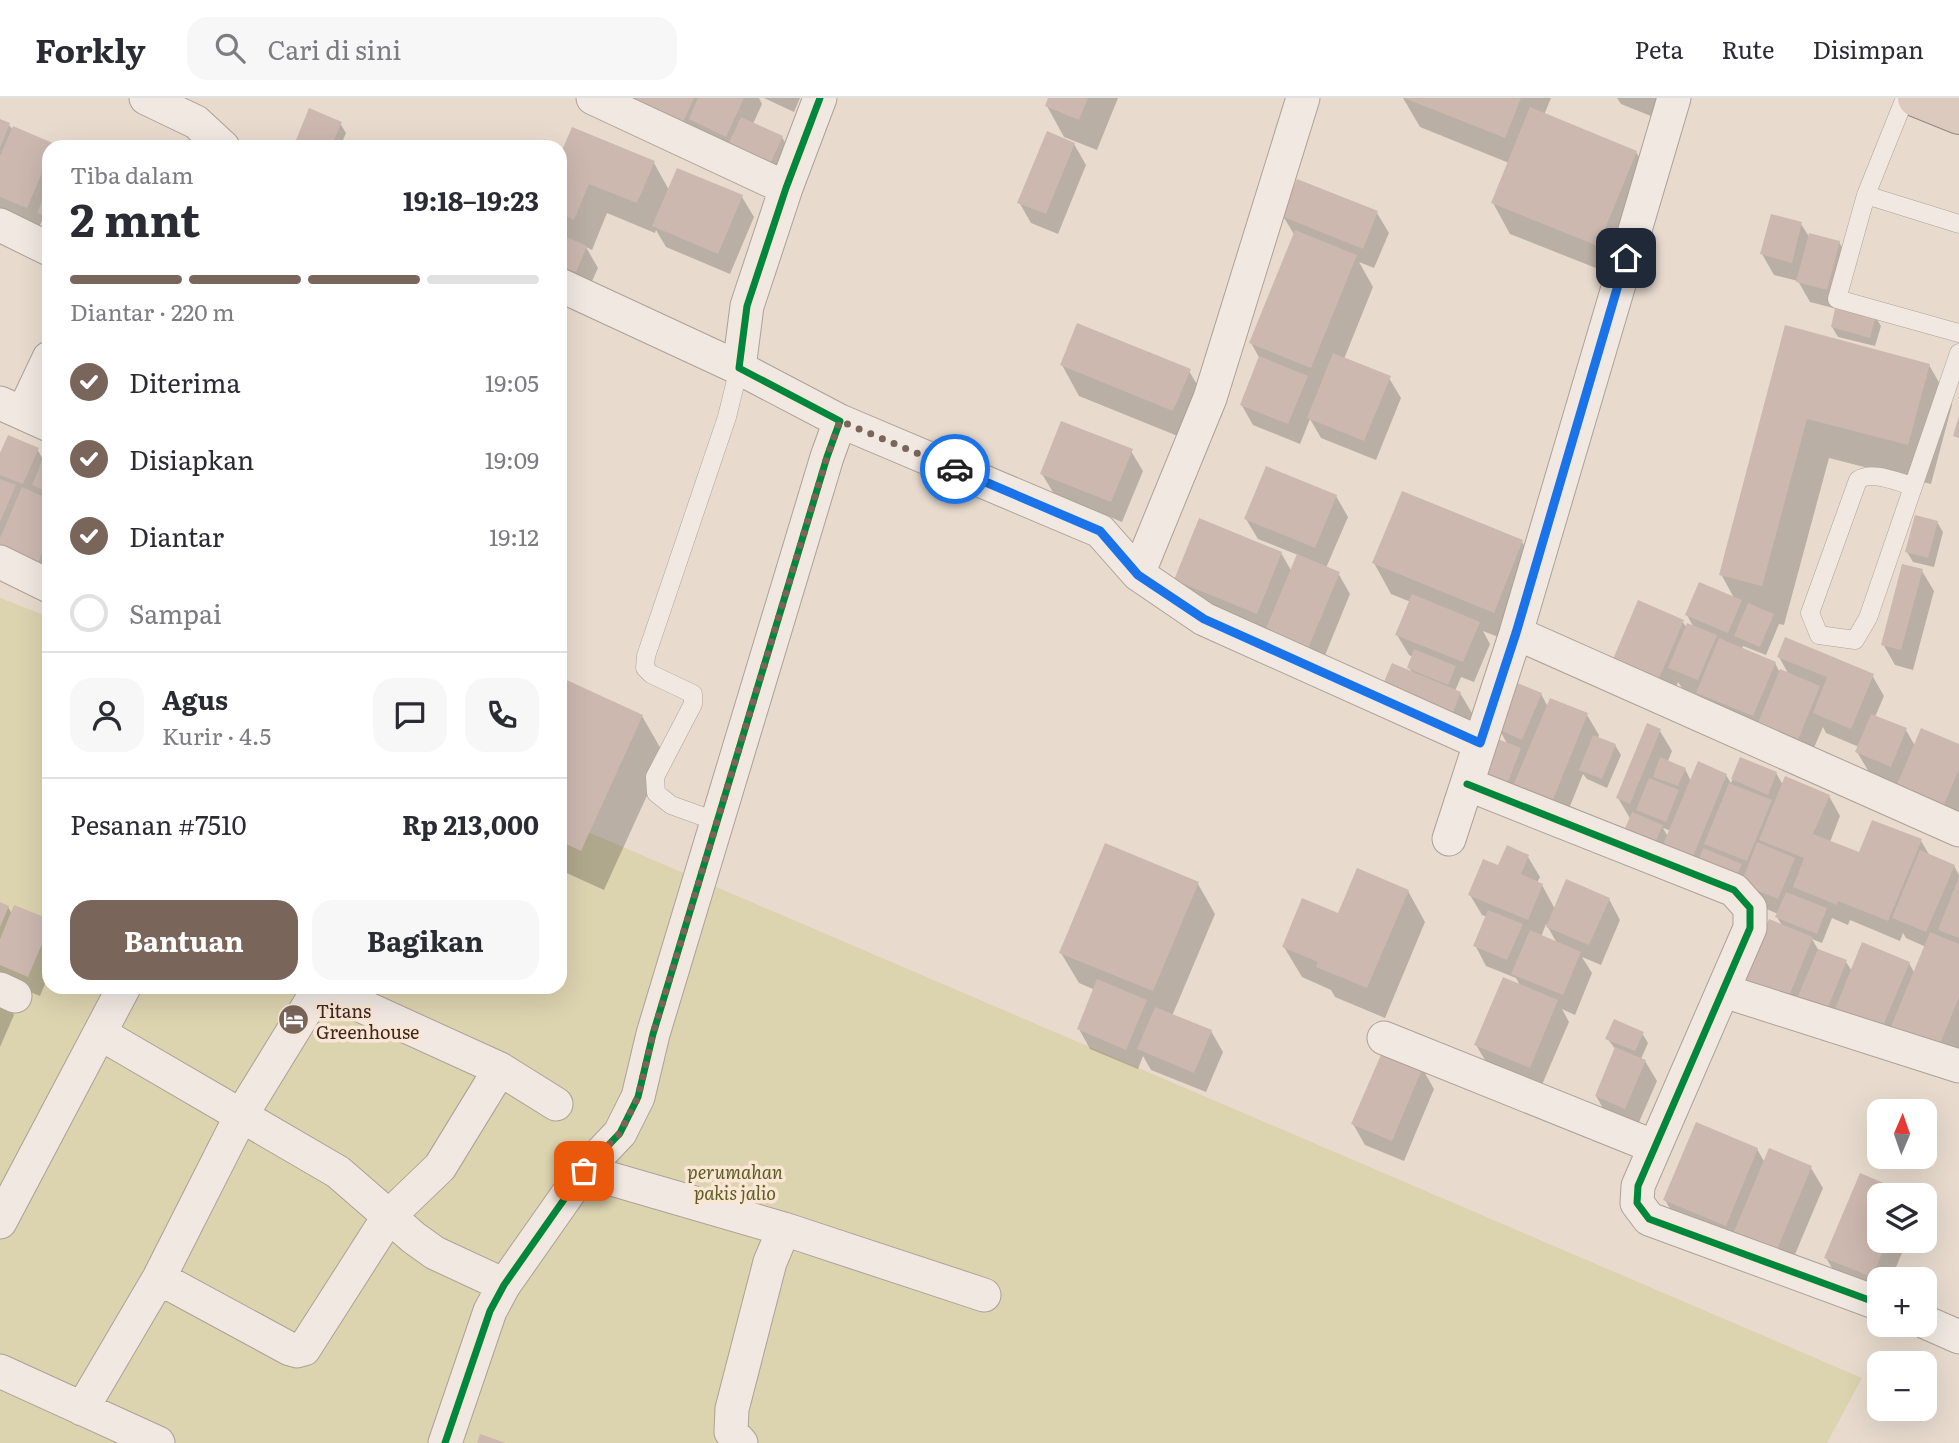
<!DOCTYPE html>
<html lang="id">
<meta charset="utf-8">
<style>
:root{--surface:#fff;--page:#f7f7f7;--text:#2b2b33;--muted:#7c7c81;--line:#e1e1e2;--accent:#7a655b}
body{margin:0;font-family:Literata,serif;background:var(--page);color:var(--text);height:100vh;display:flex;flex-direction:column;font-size:26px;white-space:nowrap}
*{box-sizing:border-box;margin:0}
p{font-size:23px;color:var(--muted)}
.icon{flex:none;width:38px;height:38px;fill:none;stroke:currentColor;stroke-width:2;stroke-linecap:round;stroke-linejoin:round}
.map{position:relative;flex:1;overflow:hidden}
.panel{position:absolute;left:42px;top:42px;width:525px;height:854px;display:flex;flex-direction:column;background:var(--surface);border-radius:21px;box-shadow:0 7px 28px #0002}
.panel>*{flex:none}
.needle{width:46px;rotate:2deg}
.fabs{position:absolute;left:1867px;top:1001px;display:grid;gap:14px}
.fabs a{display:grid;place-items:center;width:70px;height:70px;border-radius:14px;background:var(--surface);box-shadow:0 7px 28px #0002;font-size:35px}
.pin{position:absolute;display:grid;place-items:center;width:60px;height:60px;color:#fff;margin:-30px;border-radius:14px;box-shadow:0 4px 10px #0006}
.courier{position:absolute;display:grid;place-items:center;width:70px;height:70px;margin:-35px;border:5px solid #1a73e8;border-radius:50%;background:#fff;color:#222;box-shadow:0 2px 9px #0007}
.overview em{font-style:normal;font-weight:700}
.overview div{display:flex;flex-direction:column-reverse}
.overview{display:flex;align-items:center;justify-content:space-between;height:119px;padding:0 28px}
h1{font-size:46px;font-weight:700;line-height:52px}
.bar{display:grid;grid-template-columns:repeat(4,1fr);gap:10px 7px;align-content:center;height:84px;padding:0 28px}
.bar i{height:9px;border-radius:5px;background:var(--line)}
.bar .active{background:var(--accent)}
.bar p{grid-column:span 4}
.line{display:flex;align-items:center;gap:18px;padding:0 28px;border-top:2px solid var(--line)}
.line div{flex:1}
.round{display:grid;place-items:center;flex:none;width:74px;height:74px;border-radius:21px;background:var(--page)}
ol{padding:0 28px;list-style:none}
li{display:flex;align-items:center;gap:21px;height:77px}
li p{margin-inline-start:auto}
li .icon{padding:7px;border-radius:50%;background:var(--accent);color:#fff;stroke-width:4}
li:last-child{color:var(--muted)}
li i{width:38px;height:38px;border:4px solid var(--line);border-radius:50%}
.cta{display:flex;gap:14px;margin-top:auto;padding:14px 28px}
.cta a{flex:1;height:80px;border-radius:21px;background:var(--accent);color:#fff;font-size:28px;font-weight:700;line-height:80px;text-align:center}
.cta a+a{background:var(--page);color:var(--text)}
header{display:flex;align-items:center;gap:42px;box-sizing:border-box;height:98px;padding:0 35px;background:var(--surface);border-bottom:2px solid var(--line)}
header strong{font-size:33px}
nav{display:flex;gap:38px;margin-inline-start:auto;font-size:24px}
.search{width:490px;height:63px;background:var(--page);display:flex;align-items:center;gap:18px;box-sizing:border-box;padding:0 24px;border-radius:21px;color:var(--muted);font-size:26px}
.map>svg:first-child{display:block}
.green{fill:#dcd3af}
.shadow{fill:#0003;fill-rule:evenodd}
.building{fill:#ccb8af}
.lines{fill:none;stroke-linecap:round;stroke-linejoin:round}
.lane-casing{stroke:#aea097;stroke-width:19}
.street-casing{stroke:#aea097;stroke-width:35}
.highway-casing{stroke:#93867e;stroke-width:40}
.lane{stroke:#f0e8e1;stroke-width:18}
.street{stroke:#f0e8e1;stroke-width:33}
.highway{stroke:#dccabf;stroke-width:38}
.cycleway-casing{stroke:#f9e6d5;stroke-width:11}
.cycleway{stroke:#00873e;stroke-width:7}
.done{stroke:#7a655b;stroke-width:7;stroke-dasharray:0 12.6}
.route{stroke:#1a73e8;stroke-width:9}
.labels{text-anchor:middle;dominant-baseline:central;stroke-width:7;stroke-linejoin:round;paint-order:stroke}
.poi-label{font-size:18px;fill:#3f261d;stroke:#f9e6d5;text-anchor:start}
.park-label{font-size:18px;font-style:italic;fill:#5c5d22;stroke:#f9e6d5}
</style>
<header>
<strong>Forkly</strong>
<div class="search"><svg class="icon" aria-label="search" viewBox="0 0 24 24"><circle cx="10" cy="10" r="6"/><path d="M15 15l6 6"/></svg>Cari di sini</div>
<nav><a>Peta</a><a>Rute</a><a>Disimpan</a></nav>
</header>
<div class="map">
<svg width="1959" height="1345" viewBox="0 0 1959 1345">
<rect width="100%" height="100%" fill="#e8dbce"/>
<!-- green -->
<path class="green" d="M0,500L49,519V889H560V722L1862,1280L1827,1345H0Z"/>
<!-- shadow -->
<path class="shadow" d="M610,0H759L762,6L753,26L782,39L793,60L782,86Z
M764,0H800L794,14Z
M1050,0H1118L1097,52L1064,39L1047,8Z
M1403,0H1551L1544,17L1636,54L1654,85L1616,178L1510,136L1493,105L1509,65L1420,29Z
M1617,0H1664L1656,20L1621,6Z
M0,23L9,27L13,32L55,49H49V133L43,121L39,129L0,113Z
M340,25L346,35L340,49H302L298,42Z
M1074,46L1086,67L1058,136L1031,125L1019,104Z
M560,62L654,65L669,92L742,99L754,119L730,176L666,149L656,132L655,135L607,115L592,152L586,149L598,170L587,194L560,182Z
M1377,115L1389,135L1374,170L1359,164L1373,189L1344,261L1389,280L1401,300L1376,362L1321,340L1310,321L1300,346L1253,327L1241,306L1260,261L1251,245L1295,138L1283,118Z
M1801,126L1810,140L1839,144L1851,165L1839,209L1875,218L1881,228L1875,248L1838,239L1832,229L1837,211L1810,204L1798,183L1774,177L1762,156Z
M1787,229L1929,267L1952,307L1931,386L1829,360L1784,527L1779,526L1766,557L1743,548L1742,551L1775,565L1779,573L1789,577L1779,559L1872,577L1884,598L1875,619L1906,632L1915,648H1959V718L1899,687L1869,674L1857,654L1859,649L1826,635L1823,629L1809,661L1710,615L1700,598L1682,590L1678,584L1669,605L1625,586L1682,523L1687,530H1694L1687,517L1734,500L1721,476Z
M1062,267L1189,273L1207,303L1190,343L1079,298Z
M37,351L44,363L49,351V485L0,464V359Z
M1131,353L1143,373L1122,424L1054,396L1042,376Z
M1336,398L1348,419L1326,470L1338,475L1350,496L1319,572L1194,513L1176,482L1281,455L1292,474L1298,457L1258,441L1246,421Z
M1937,424L1943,434L1934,469L1913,464L1907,454Z
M1522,444L1540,474L1511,544L1483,533L1490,546L1474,584L1461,579L1455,593L1460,595L1472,615L1460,646L1409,570L1413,559L1409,557L1397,537L1411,504L1391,496L1374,465Z
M1922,473L1934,493L1913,572L1895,567L1883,546Z
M560,581L642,618L665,658L604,792L560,772Z
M1541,596L1548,609L1587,617L1599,637L1598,640L1615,647L1621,657L1607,690L1587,681L1583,676L1564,723L1492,684L1486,674L1508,647L1499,631Z
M1660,633L1672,653L1668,663L1685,671L1691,683L1726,677L1731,685L1741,661L1776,675L1783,687L1829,698L1840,718L1830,744L1860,757L1921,743L1930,758L1954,768L1959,777V972L1756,906L1783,829L1777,819L1778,816L1755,806L1663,749L1631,722L1618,700ZM1663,730L1671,733L1668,739ZM1832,820L1848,827L1850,822L1900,843L1903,835L1906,840L1926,849L1915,876L1909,865L1852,873L1846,864L1819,853L1812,841L1822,845Z
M1528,759L1540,779L1537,785L1542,787L1555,811L1609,801L1620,822L1601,867L1582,859L1592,875L1575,917L1562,911L1569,924L1541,989L1488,967L1476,947L1521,889L1516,880L1486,868L1475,847L1487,819L1482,817L1470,797L1499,770ZM1546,826L1557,845L1541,839Z
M1198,786L1215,816L1172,918L1211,933L1223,954L1206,994L1151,972L1143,958L1138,971L1090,951L1079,931L1095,892L1079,885L1061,855Z
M1408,793L1425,824L1385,920L1335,899L1331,892L1302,879L1284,849L1339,818Z
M0,806L8,809L12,816L49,823V876L40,898L4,883L0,876Z
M0,895L14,917L0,949Z
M1642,935L1648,945L1641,961L1645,963L1657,983L1636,1031L1608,1019L1596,998L1616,952L1607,940Z
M1422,970L1434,991L1404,1063L1365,1047L1353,1026Z
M1757,1051L1765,1065L1811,1070L1823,1090L1788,1173L1683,1133L1665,1102Z
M1860,1078L1906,1097H1880V1143H1907L1891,1181H1880V1197L1838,1180L1826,1160Z"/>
<!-- building -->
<path class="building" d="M619,0H694L681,28Z
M698,0H744L726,39L689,21Z
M1048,0H1088L1079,22L1045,8Z
M1404,0H1521L1505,40Z
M1530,9L1637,53L1598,148L1491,105Z
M309,10L342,24L331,49H313L296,42Z
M741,19L783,38L770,66L728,47Z
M0,21L10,25L0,50Z
M13,28L55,46L53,49H49V59L27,110L0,99V58Z
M572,29L655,63L637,105L589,86L574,122L560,116V57Z
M1047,33L1075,45L1046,116L1017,105Z
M677,70L743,97L718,156L652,128Z
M1297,81L1378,113L1363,151L1281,118Z
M49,86V120L37,115Z
M1771,116L1802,124L1792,165L1760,156Z
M1295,132L1357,157L1311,270L1249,245Z
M1809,135L1840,143L1827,192L1796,184Z
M560,136L587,148L576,174L560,168Z
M1836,206L1876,217L1870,240L1831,229Z
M1077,225L1191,271L1173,313L1060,267Z
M1785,227L1930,266L1908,347L1807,321L1762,488L1719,477Z
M1333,255L1391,278L1364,343L1307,320Z
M1259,258L1308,278L1288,326L1240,307Z
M1959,318V340L1953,338Z
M1061,323L1133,351L1111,404L1040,376Z
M8,337L39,350L23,386L0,377V355Z
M49,346V395L32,387Z
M1266,368L1337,397L1315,450L1244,421Z
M0,381L16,387L0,424Z
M22,389L49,401V438L37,467L0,451V440Z
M1402,393L1523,442L1494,515L1372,465Z
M1915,417L1938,423L1928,460L1905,454Z
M1199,420L1282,454L1257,516L1174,482Z
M49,448V473L40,469Z
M1297,456L1340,474L1307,553L1264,535Z
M1902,466L1923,471L1901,552L1881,547Z
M1699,484L1742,502L1728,535L1685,517Z
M1412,496L1480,524L1463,564L1395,537Z
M1638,502L1684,522L1657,585L1611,566Z
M1748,505L1774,516L1760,549L1734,538Z
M1687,525L1717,537L1698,582L1668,570Z
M1785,539L1874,576L1851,631L1813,615L1827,579L1777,559Z
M1719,540L1776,564L1753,618L1696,595Z
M1414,551L1456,568L1448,587L1407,570Z
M1392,565L1461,594L1448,627L1378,598Z
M1780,571L1820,588L1798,642L1758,625Z
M560,579L643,617L581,753L560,743Z
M1517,585L1542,595L1522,642L1498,631Z
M1550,600L1588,615L1552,704L1513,688Z
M1871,616L1907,630L1891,669L1855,654Z
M1647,625L1661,631L1630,706L1616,700Z
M1921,630L1959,646V671L1943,709L1896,689Z
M1593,637L1616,646L1602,681L1579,672Z
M1498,641L1521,650L1508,684L1484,674Z
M1660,659L1686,670L1678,688L1653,679Z
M1740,659L1777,674L1768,697L1731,681Z
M1698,663L1727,676L1692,761L1662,749Z
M1785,678L1830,697L1813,736L1859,754L1872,722L1922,741L1888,823L1838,803L1837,807L1793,789L1804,760L1759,742Z
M1649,680L1679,692L1666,724L1636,712Z
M1729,685L1772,702L1747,763L1704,746Z
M1632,714L1663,727L1654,747L1623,735Z
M1757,744L1795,760L1778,801L1741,786Z
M1105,745L1199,784L1153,893L1059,855Z
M1507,747L1529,757L1521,776L1543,786L1528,822L1468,797L1483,761L1498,767Z
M1703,750L1742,766L1735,782L1697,766Z
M1920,752L1955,767L1926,834L1892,820Z
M1357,770L1409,792L1367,890L1316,869L1318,864L1282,849L1302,800L1338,815Z
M1959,779V840L1938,832Z
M1566,781L1610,800L1589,847L1546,829Z
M1786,794L1827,810L1817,836L1775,819Z
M0,804L9,808L0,829Z
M14,807L49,821V829L28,879L0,867V841Z
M1488,812L1523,826L1507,862L1473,848Z
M1769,821L1813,839L1787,903L1742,885Z
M1530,832L1581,854L1563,897L1511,876Z
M1930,834L1959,846V899L1938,951L1890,931Z
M1862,844L1910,864L1882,930L1835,911Z
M1818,851L1847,862L1825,917L1795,905Z
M1503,879L1558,902L1530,970L1474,947Z
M1097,881L1147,902L1126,952L1077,931Z
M1155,909L1212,932L1194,975L1137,951Z
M1614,921L1644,934L1635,953L1605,941Z
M1615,949L1646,962L1625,1011L1595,998Z
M1383,952L1423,969L1392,1043L1351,1026Z
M1696,1024L1758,1050L1726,1128L1663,1102Z
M1769,1050L1812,1068L1776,1154L1733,1136Z
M1860,1075L1907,1095L1906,1097H1880V1143H1887L1872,1179L1824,1160Z
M480,1336L506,1345H477Z"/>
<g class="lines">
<defs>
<path id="lane" d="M1905,0L1866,97L1959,126
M1866,97L1837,201L1959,235
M1913,388C1897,384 1872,372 1858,382L1810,515L1819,537L1855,542L1868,520L1959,255
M718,724L671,707L656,695L655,679L693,606V596L651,576L645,570L646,558L727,319L739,270"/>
<path id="street" d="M146,0L196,24L223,49
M593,0L786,90
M0,127L49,151
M560,187L739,270
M0,305L49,327
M23,315L49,260
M840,323L1100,433L1138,476L1204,521L1480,645
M0,464L49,488
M1138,476L1210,300L1303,0
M1516,535L1959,732
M1467,686L1734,792L1750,810V830L1638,1088L1637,1105L1649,1121L1880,1206
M1449,741L1516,535L1674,0
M0,891L15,898
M1724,893L1959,968
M101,936L338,1074L414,1140L435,1155L504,1187
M1384,940L1655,1049
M584,1073L784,1131L984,1197
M0,1124L124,889
M159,1180L290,1251L297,1253L304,1251L389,1118L440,1069L500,971
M1925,1224L1959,1239
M0,1273L158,1345
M82,1311L159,1180L242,1016L320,889L500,971L556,1006
M445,1345L490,1213L504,1187L584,1073L620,1035L638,999L653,936L827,359L840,323L739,270L747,208L786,90L820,0
M741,1345L731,1334L732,1311L770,1164L784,1131"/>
<path id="highway" d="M1917,0L1959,17"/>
</defs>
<!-- lane casing -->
<use href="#lane" class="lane-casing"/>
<!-- street casing -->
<use href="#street" class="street-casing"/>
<!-- highway casing -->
<use href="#highway" class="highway-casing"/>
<!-- lane -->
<use href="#lane" class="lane"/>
<!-- street -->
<use href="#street" class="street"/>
<!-- highway -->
<use href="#highway" class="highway"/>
<defs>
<path id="cycleway" d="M1467,686L1734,792L1750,810V830L1638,1088L1637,1105L1649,1121L1880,1206
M445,1345L490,1213L504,1187L584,1073L620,1035L638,999L653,936L827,359L840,323L739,270L747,208L786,90L820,0"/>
</defs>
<!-- cycleway casing -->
<use href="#cycleway" class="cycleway-casing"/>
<!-- cycleway -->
<use href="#cycleway" class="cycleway"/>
</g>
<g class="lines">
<!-- done -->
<path class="done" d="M584,1073L620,1035L638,999L653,936L827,359L840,323L955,371"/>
<!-- route -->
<path class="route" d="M955,371L1100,433L1138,477L1204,521L1480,645L1516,535L1626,160"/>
</g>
<!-- icons -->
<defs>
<symbol id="hotel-disc" viewBox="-11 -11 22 22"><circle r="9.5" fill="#7a655b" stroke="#f9e6d5"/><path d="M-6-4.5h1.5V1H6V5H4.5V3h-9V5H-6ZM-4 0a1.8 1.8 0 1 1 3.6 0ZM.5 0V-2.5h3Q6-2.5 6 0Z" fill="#fff"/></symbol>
</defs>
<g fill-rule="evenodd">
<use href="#hotel-disc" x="276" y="904" width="35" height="35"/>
</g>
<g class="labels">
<!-- poi labels -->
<g class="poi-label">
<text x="316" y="912">Titans<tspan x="316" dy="21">Greenhouse</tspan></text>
</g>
<!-- park labels -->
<g class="park-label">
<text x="735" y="1073">perumahan<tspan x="735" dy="21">pakis jalio</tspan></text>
</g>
</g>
</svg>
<div class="fabs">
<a><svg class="needle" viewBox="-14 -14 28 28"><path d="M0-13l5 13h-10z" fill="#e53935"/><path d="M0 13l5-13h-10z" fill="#7c7c81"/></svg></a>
<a><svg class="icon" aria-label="layers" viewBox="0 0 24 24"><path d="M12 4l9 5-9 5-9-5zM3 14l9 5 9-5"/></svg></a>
<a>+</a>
<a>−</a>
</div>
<div class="pin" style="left:584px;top:1073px;background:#ea580c"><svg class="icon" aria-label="bag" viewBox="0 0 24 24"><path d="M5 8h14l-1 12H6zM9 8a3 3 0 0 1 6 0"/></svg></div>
<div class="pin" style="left:1626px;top:160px;background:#1f2937"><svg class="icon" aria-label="home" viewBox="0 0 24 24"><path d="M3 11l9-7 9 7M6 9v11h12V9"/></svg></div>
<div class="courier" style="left:955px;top:371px"><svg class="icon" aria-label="car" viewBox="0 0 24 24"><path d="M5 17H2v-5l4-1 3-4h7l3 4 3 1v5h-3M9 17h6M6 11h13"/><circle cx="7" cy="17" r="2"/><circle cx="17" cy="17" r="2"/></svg></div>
<section class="panel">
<div class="overview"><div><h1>2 mnt</h1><p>Tiba dalam</p></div><em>19:18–19:23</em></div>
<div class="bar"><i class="active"></i><i class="active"></i><i class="active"></i><i></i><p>Diantar · 220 m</p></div>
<ol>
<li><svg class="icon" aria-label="check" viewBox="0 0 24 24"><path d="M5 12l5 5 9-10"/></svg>Diterima<p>19:05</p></li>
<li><svg class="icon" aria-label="check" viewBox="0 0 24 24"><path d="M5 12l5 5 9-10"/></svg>Disiapkan<p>19:09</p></li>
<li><svg class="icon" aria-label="check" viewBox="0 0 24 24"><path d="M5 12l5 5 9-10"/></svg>Diantar<p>19:12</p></li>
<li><i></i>Sampai</li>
</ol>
<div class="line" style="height:126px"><a class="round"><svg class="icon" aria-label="person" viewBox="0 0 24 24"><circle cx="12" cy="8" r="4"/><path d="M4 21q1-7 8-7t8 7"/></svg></a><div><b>Agus</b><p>Kurir · 4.5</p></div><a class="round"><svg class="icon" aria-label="chat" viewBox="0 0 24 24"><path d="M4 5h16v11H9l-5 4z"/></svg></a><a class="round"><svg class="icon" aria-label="phone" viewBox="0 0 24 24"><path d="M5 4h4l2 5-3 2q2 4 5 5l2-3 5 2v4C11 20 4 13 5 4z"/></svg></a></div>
<div class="line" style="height:91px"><div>Pesanan #7510</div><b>Rp 213,000</b></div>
<div class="cta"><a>Bantuan</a><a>Bagikan</a></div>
</section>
</div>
